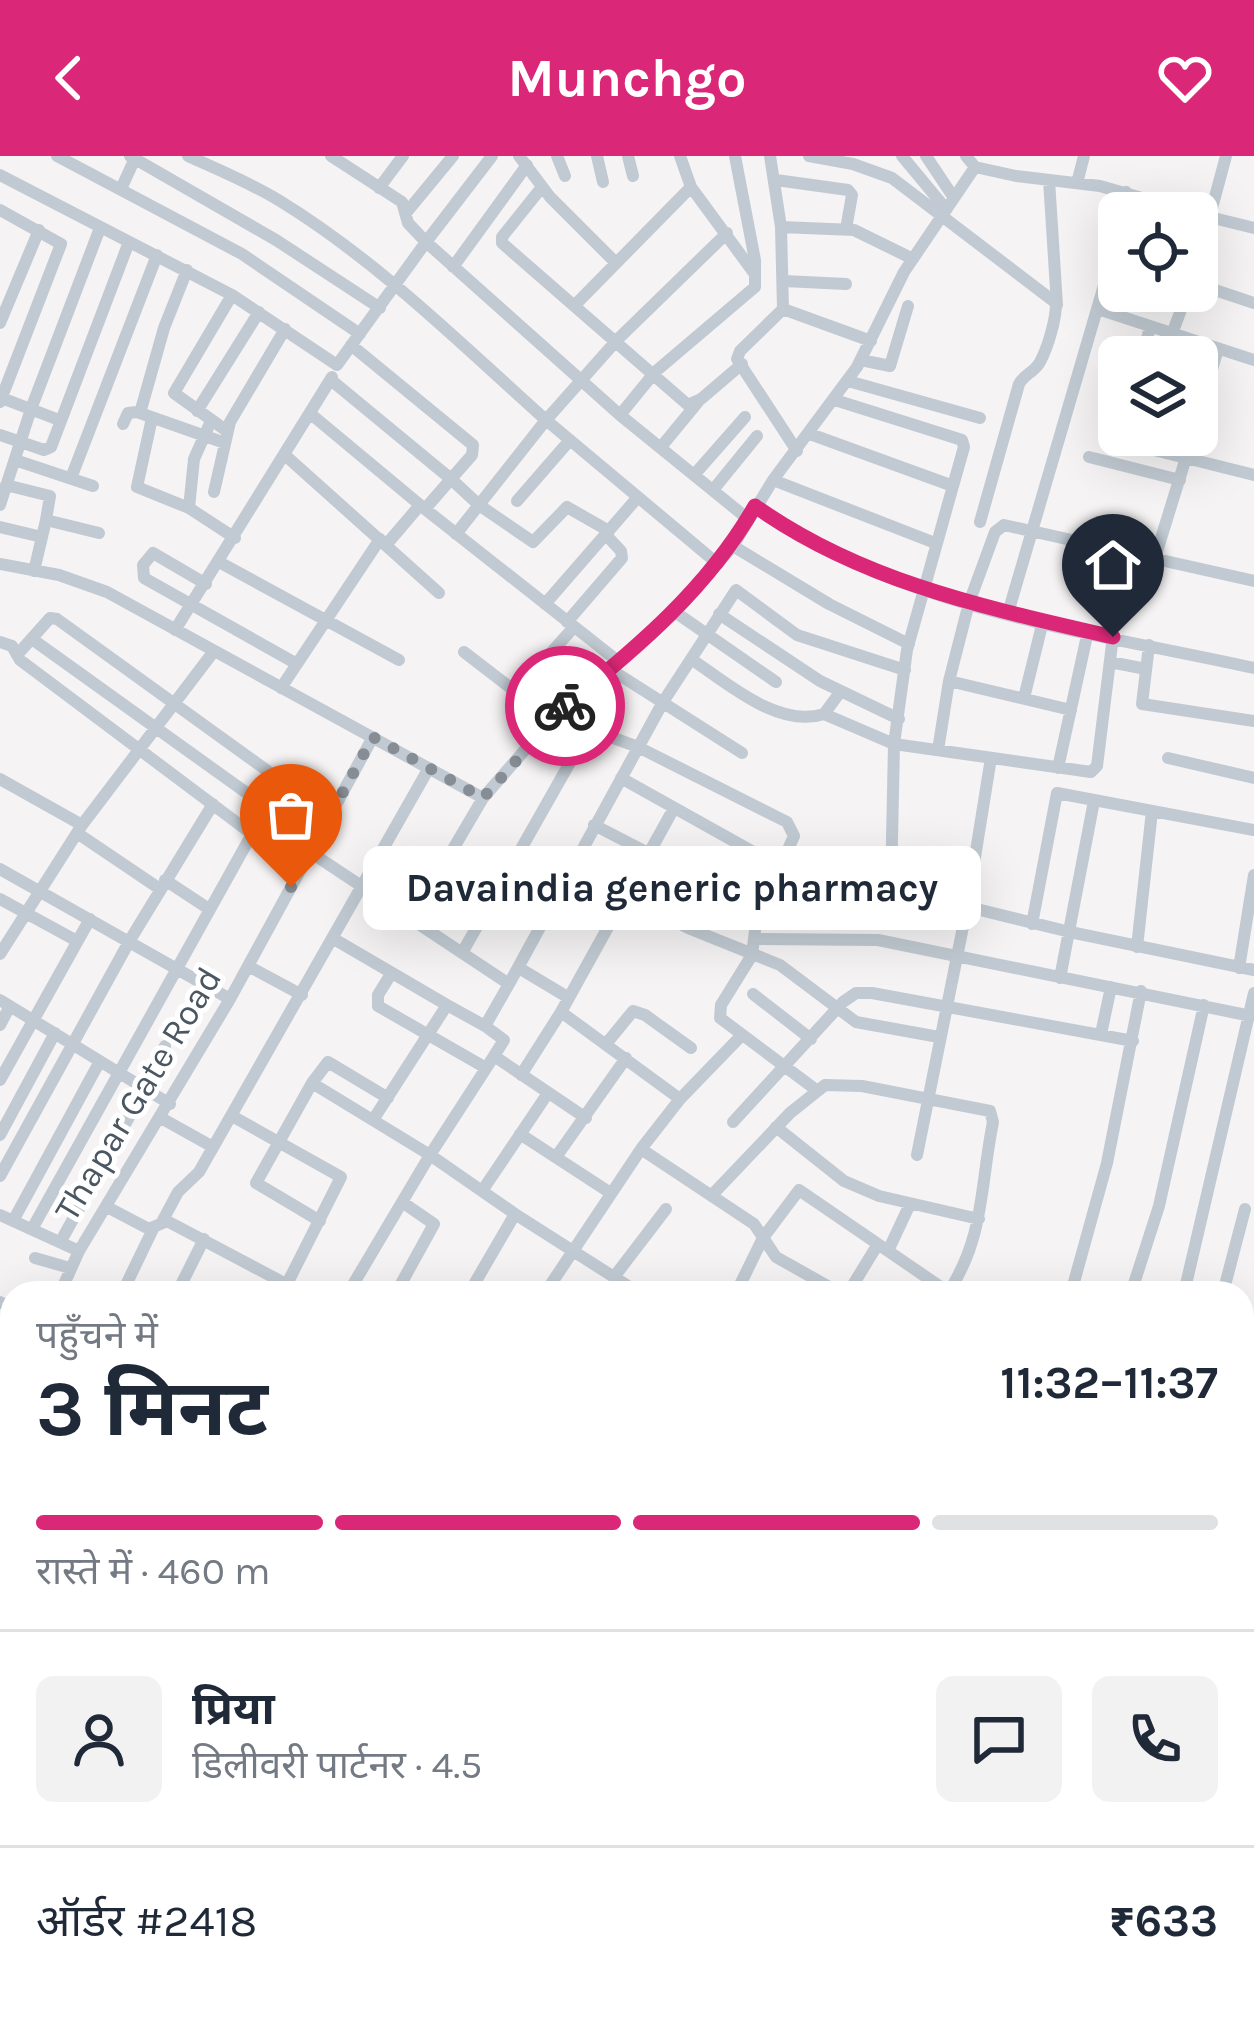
<!DOCTYPE html>
<html lang="hi">
<meta charset="utf-8">
<style>
:root{--surface:#fff;--page:#f2f2f3;--text:#1f2937;--muted:#747a83;--line:#e0e1e3;--accent:#db2777}
body{margin:0;font-family:Karla,"Noto Sans Devanagari",sans-serif;background:var(--page);color:var(--text);height:100vh;display:flex;flex-direction:column;font-size:45px;white-space:nowrap}
*{box-sizing:border-box;margin:0}
p{font-size:39px;color:var(--muted)}
.icon{flex:none;width:66px;height:66px;fill:none;stroke:currentColor;stroke-width:2;stroke-linecap:round;stroke-linejoin:round}
.map{position:relative;flex:1;overflow:hidden}
.details{position:absolute;left:0px;top:1125px;width:1254px;height:747px;display:flex;flex-direction:column;background:var(--surface);border-radius:36px 36px 0 0;box-shadow:0 12px 48px #0002}
.details>*{flex:none}
.tools{position:absolute;left:1098px;top:36px;display:grid;gap:24px}
.tools a{display:grid;place-items:center;width:120px;height:120px;border-radius:18px;background:var(--surface);box-shadow:0 12px 48px #0002;font-size:60px}
.pin{position:absolute;display:grid;place-items:center;width:102px;height:102px;color:#fff;margin:-123px -51px;border-radius:50% 50% 50% 0;rotate:-45deg;box-shadow:0 0 12px #0007}
.pin .icon{rotate:45deg}
.courier{position:absolute;display:grid;place-items:center;width:120px;height:120px;margin:-60px;border:9px solid #db2777;border-radius:50%;background:#fff;color:#222;box-shadow:0 3px 15px #0007}
.bubble{position:absolute;height:84px;border-radius:18px;background:var(--surface);box-shadow:0 12px 48px #0002;font-size:39px;font-weight:700;line-height:84px;text-align:center}
.overview em{font-style:normal;font-weight:700}
.overview div{display:flex;flex-direction:column-reverse}
.overview{display:flex;align-items:center;justify-content:space-between;height:204px;padding:0 36px}
h1{font-size:78px;font-weight:700;line-height:90px}
.bar{display:grid;grid-template-columns:repeat(4,1fr);gap:18px 12px;align-content:center;height:144px;padding:0 36px}
.bar i{height:15px;border-radius:9px;background:var(--line)}
.bar .on{background:var(--accent)}
.bar p{grid-column:span 4}
.line{display:flex;align-items:center;gap:30px;padding:0 36px;border-top:3px solid var(--line)}
.line div{flex:1}
.round{display:grid;place-items:center;flex:none;width:126px;height:126px;border-radius:18px;background:var(--page)}
header{display:flex;justify-content:space-between;align-items:center;height:156px;padding:0 36px;background:var(--accent);color:#fff;font-size:54px;font-weight:700}
.map>svg:first-child{display:block}
.lines{fill:none;stroke-linecap:round;stroke-linejoin:round}
.minor{stroke:#c1cad2;stroke-width:12}
.done{stroke:#868d94;stroke-width:12;stroke-dasharray:0 21.6}
.route{stroke:#db2777;stroke-width:15}
.labels{text-anchor:middle;dominant-baseline:central;stroke-width:10;stroke-linejoin:round;paint-order:stroke}
.street-label{font-size:36px;fill:#4a5661;stroke:#fff}
</style>
<header><svg class="icon" aria-label="back" viewBox="0 0 24 24"><path d="M15 5l-7 7 7 7"/></svg>Munchgo<svg class="icon" aria-label="heart" viewBox="0 0 24 24"><path d="M12 20l-8-8c-3-5 5-10 8-4 3-6 11-1 8 4z"/></svg></header>
<div class="map">
<svg width="1254" height="1871" viewBox="0 0 1254 1871">
<rect width="100%" height="100%" fill="#f5f3f3"/>
<g class="lines">
<!-- minor -->
<path class="minor" d="M57,0L242,98L360,178
M130,0L276,84L380,152
M188,0C219,14 251,27 280,45C378,105 461,188 546,264L617,184L727,77
M492,0L426,86L620,259L748,363
M519,0L550,41L615,106
M557,0L565,20
M597,0L603,26
M628,0L633,20
M770,0L781,71L783,153L871,185
M809,0L853,8L892,22L1056,147C1056,164 1048,191 1040,206C1034,217 1025,217 1019,228L980,366
M902,0L946,53
M926,0L954,42
M975,11L1016,20L1100,30L1194,57
M0,19L232,139L337,209L426,86L408,67L402,46L331,0
M776,24L848,34L852,39L846,73
M1049,24L1057,149
M1077,27L1084,0
M542,31L502,81V87L688,249L701,243L742,208
M691,31L754,117
M379,32L403,0
M121,33L136,0
M0,54L61,88L0,246
M406,57L453,0
M1122,57L1126,36
M1197,58L1254,72
M781,71L854,74L913,103
M1197,108L1226,0
M453,111L527,9
M784,125L846,128
M1197,128L1254,147
M575,149L691,31L680,0
M783,153L740,195L737,203L797,295
M1098,153L1254,204
M0,167L39,74
M1172,178L1188,135
M351,189L473,289L472,299L451,323L479,349L533,386L567,351L609,375
M1142,201L1150,171
M861,204L890,210L908,150
M848,225L980,262
M2,242L59,264
M835,244L962,284L964,291L953,330
M197,255L259,156
M140,257L164,172L187,114
M312,259L425,353L451,323L331,224
M620,259L655,216L755,131V104L735,0
M152,262L137,331L189,352
M1197,264L1218,193
M211,265L194,303L189,352L235,382
M123,268L128,257L137,256L225,287
M227,275L174,237L232,139
M810,278L953,330L907,494L894,588L891,732L1070,776L1254,814
M0,279L44,294L51,291L129,86
M1118,285L1254,319
M661,291L698,246
M286,300L439,437
M1089,301L1180,324
M15,304L93,330
M694,319L745,261
M71,322L157,99
M773,324L935,387
M6,329L50,340L46,364
M713,334L757,280
M214,336L230,266L285,173
M517,345L570,284
M0,349L31,253L100,72
M755,350C899,453 1086,475 1254,512
M425,353L619,506
M0,371L42,381
M456,378L546,264L718,408
M386,389L420,349
M733,390L829,448L909,488
M1154,405L1193,279
M219,406L399,504
M0,408L59,419L107,436L483,642L557,557L675,456L733,390L773,324L857,211L904,116L975,11L966,0
M34,415L46,364L99,377
M206,428L153,397L143,409L144,422L297,508
M545,448L638,341
M675,456L776,526
M1008,457L1119,78
M719,458L820,525L899,563
M567,466L622,402L621,395L606,379
M175,474L332,221
M32,483L315,686
M0,486L12,490L20,504L252,678
M1149,489L1142,548L1254,565
M464,496L516,536L589,573L638,591L787,666L794,680L782,707
M17,499L50,462L57,463L330,660
M691,503C726,526 778,573 824,558L841,535
M1110,506L1146,513
M610,513L742,597
M949,525L969,447L995,376L1004,369L1254,425
M281,532L380,383
M516,536L574,471
M1024,542L1043,465
M824,558L894,588L1091,616L1097,610L1113,480
M938,594L949,525L1071,554
M1168,602L1254,622
M1058,612L1088,475
M621,622L764,702L891,732
M0,623L82,669
M594,669L759,754L840,760L848,723
M77,677L160,733
M310,696L509,828L663,546L736,434L797,479L905,514
M764,702L752,799L721,849L720,862L815,933
M571,711L688,772L780,809L856,866L939,881
M0,713L230,843
M165,724L209,753
M0,743L77,785
M412,763L483,642
M1032,768L1057,637L1254,674
M688,772L709,730
M334,783L447,849L373,964
M755,783L878,784L1251,860
M1137,791L1152,655
M462,797L589,573
M0,798L82,669L214,495
M248,810L302,839
M519,812L569,842
M1239,812L1254,719
M391,818L378,839V850L486,912
M1060,822L1094,645
M753,838L811,883
M0,844L170,948
M447,849L485,870
M561,856L680,943
M0,869L10,850
M1101,878L1111,831
M606,888L633,855L645,859L691,892
M494,900L504,884L485,870L509,828
M521,919L561,856L674,652
M0,924L90,763
M312,927L328,906L388,942
M143,931L165,890
M232,960L341,1021L287,1128
M161,962L213,991
M733,966L843,846L856,837H872L1133,885
M776,971L844,1025L879,1040L979,1063
M520,978L609,1036
M0,979L55,877
M641,993L680,943L740,881
M917,999L967,751L991,602
M556,1001L626,902
M0,1020L130,784L213,648
M482,1035L548,937
M712,1039L790,957L825,929L862,930L990,955L993,966C980,1030 985,1080 948,1137
M107,1051L149,1073L167,1065L303,1137
M0,1059L79,1095
M163,1064L178,1036L199,1016L429,612
M13,1065L100,905
M320,1065L256,1027L312,927L430,999L515,1058
M32,1073L267,651
M61,1085L145,932
M888,1095L910,1048
M35,1102L70,1112
M614,1121L666,1053
M125,1131L153,1073
M60,1137L79,1095L230,843L373,581
M177,1137L204,1083
M348,1137L430,999L494,900L586,962
M396,1137L434,1068L402,1046
M469,1137L515,1058L639,1137
M545,1137L641,993L754,1068L776,1101L840,1137
M736,1137L763,1082L799,1034L948,1136
M848,1137L878,1088
M1071,1137L1107,1007L1141,835
M1131,1137L1159,1050L1204,849
M1184,1137L1254,837
M1223,1137L1245,1053
M0,1146L12,1152
M0,1188L12,1194
M1250,1206L1254,1185
M0,1217L12,1223
M0,1259L12,1231
M0,1267L12,1268
M1242,1271L1254,1276
M0,1300L12,1297
M1242,1323L1254,1327L1242,1371
M0,1361L12,1359
M1242,1469L1254,1474
M0,1478L12,1477
M0,1500L12,1499
M1242,1506L1254,1504
M0,1521L12,1607
M0,1632L12,1630
M0,1661L12,1660
M0,1685L12,1684
M1242,1702L1254,1700
M1242,1739L1254,1821
M0,1785L12,1783
M0,1859L12,1857
M25,1860L27,1871
M193,1860L195,1871
M210,1860L211,1871
M316,1860L318,1871
M610,1860L611,1871
M825,1860L826,1871
M899,1860L900,1871
M949,1860L950,1871
M973,1860L975,1871
M989,1860L991,1871
M1005,1860L1006,1871
M1066,1860L1068,1871
M90,1863L109,1860
M434,1871L502,1860
M674,1871L749,1860"/>
</g>
<g class="lines">
<!-- done -->
<path class="done" d="M291,731L373,581L483,642L565,550"/>
<!-- route -->
<path class="route" d="M565,550C638,491 708,432 755,350C862,426 987,452 1113,481"/>
</g>
<g class="labels">
<!-- street labels -->
<g class="street-label">
<text transform="translate(138 938) rotate(-59)">Thapar Gate Road</text>
</g>
</g>
</svg>
<div class="tools">
<a><svg class="icon" aria-label="locate" viewBox="0 0 24 24"><circle cx="12" cy="12" r="6"/><path d="M12 2v4M12 18v4M2 12h4M18 12h4"/></svg></a>
<a><svg class="icon" aria-label="layers" viewBox="0 0 24 24"><path d="M12 4l9 5-9 5-9-5zM3 14l9 5 9-5"/></svg></a>
</div>
<div class="pin" style="left:291px;top:731px;background:#ea580c"><svg class="icon" aria-label="bag" viewBox="0 0 24 24"><path d="M5 8h14l-1 12H6zM9 8a3 3 0 0 1 6 0"/></svg></div>
<div class="pin" style="left:1113px;top:481px;background:#1f2937"><svg class="icon" aria-label="home" viewBox="0 0 24 24"><path d="M3 11l9-7 9 7M6 9v11h12V9"/></svg></div>
<div class="courier" style="left:565px;top:550px"><svg class="icon" aria-label="bike" viewBox="0 0 24 24"><circle cx="6" cy="16" r="4"/><circle cx="18" cy="16" r="4"/><path d="M6 16l4-8h5l3 8M10 8l3 8H6M13 5h3"/></svg></div>
<div class="bubble" style="left:363px;top:690px;width:618px">Davaindia generic pharmacy</div>
<section class="details">
<div class="overview"><div><h1>3 मिनट</h1><p>पहुँचने में</p></div><em>11:32–11:37</em></div>
<div class="bar"><i class="on"></i><i class="on"></i><i class="on"></i><i></i><p>रास्ते में · 460 m</p></div>
<div class="line" style="height:216px"><a class="round"><svg class="icon" aria-label="person" viewBox="0 0 24 24"><circle cx="12" cy="8" r="4"/><path d="M4 21q1-7 8-7t8 7"/></svg></a><div><b>प्रिया</b><p>डिलीवरी पार्टनर · 4.5</p></div><a class="round"><svg class="icon" aria-label="chat" viewBox="0 0 24 24"><path d="M4 5h16v11H9l-5 4z"/></svg></a><a class="round"><svg class="icon" aria-label="phone" viewBox="0 0 24 24"><path d="M5 4h4l2 5-3 2q2 4 5 5l2-3 5 2v4C11 20 4 13 5 4z"/></svg></a></div>
<div class="line" style="height:156px"><div>ऑर्डर #2418</div><b>₹633</b></div>
</section>
</div>
